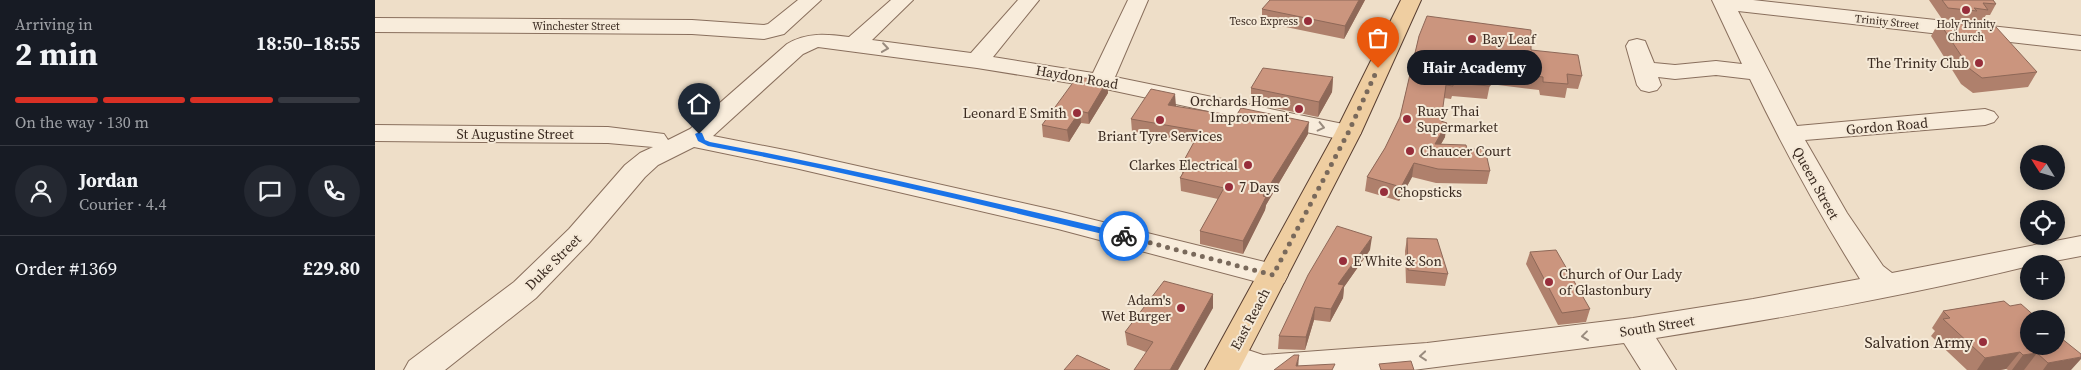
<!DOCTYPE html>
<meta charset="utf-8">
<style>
:root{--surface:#171b24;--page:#242831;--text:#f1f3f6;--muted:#9ea1a6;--line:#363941;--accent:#d93025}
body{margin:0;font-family:"Source Serif 4",serif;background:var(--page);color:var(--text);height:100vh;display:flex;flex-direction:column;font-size:19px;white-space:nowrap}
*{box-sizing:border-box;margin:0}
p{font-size:16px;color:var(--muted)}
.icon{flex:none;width:28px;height:28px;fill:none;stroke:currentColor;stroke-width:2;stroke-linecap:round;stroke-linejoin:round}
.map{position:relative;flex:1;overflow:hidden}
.drawer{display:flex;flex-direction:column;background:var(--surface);width:375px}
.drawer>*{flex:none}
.needle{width:32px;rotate:307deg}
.buttons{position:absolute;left:1645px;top:145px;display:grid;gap:10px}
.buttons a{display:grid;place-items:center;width:45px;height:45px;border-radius:50%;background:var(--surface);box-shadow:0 2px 8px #0003;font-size:25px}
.pin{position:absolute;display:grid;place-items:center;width:42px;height:42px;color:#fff;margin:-51px -21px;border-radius:50% 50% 50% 0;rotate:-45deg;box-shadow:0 0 5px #0007}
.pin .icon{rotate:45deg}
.courier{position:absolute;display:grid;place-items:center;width:50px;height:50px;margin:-25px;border:4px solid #1a73e8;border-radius:50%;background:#fff;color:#222;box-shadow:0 1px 6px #0007}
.bubble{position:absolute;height:35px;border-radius:18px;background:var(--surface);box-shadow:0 2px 8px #0003;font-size:16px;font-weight:700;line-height:35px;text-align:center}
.overview em{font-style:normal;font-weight:700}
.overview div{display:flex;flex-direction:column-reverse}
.overview{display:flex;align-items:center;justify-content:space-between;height:85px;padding:0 15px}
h1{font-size:32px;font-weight:700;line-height:38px}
.bar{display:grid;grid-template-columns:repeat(4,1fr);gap:8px 5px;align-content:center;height:60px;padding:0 15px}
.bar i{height:6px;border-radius:4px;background:var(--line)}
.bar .current{background:var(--accent)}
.bar p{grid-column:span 4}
.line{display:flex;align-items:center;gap:12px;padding:0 15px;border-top:1px solid var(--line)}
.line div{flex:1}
.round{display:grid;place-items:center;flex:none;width:52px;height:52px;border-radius:26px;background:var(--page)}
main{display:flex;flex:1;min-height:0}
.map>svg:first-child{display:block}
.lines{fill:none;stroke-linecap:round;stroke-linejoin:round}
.minor-casing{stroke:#896f5d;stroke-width:2}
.major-casing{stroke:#583e31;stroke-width:2}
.minor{fill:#f8ecdb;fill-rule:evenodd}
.major{fill:#efcea1;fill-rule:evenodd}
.wall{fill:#af806c}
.shaded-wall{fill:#8e6858}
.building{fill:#cb957e;stroke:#8e6858}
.oneway{stroke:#998b7e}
.route{fill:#1a73e8}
.done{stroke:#79695b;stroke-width:5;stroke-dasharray:0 9}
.poi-dot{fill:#972e3b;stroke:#f5e9d7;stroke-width:2}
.labels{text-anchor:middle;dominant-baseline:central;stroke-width:4;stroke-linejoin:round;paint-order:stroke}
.far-poi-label{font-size:11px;fill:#3a2a20;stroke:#f5e9d7;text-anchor:end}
.far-street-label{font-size:11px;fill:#3a2a20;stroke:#f5e9d7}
.poi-label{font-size:14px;fill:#3a2a20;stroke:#f5e9d7;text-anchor:start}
.street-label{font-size:14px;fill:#3a2a20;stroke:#f5e9d7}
.near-poi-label{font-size:16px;fill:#3a2a20;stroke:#f5e9d7;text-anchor:end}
</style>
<main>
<section class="drawer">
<div class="overview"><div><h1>2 min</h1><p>Arriving in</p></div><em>18:50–18:55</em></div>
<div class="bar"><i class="current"></i><i class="current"></i><i class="current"></i><i></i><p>On the way · 130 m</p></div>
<div class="line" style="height:90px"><a class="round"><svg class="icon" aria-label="person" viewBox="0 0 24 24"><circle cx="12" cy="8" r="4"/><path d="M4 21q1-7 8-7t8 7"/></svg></a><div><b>Jordan</b><p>Courier · 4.4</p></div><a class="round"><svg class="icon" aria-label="chat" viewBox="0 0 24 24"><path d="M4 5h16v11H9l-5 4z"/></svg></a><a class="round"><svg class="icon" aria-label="phone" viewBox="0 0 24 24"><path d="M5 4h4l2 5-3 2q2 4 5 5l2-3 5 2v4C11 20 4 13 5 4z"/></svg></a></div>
<div class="line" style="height:65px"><div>Order #1369</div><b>£29.80</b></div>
</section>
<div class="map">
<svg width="1706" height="370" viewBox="0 0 1706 370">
<rect width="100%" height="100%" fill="#eedec8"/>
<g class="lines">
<defs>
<path id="minor" d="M423,0H446L409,34L389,39L317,34L0,32V18L317,20L389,25L393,24Z
M516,0H538L497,40L596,53L643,0H664L618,57L718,73L753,0H773L740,77L973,125L982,128L986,133L982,138L973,141L726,88L602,68L443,47L428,54L338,136L420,152L683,211L898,264L909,267L913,275L909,283L898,286L683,229L420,168L319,147L283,165L270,177L214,243L161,298L70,370H29L34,361L139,282L194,229L250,165L265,153L278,147L233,143L0,141V125L233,127L289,134L293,140L315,129L412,44C432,32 452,34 474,37Z
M1337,0H1378L1706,36V50L1363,11L1422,126L1610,109L1619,112L1623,117L1619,122L1610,125L1430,140L1472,213L1508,266L1517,273L1706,236V256L1664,264H1654V266C1531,296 1406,318 1281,338L1301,370H1266L1249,343L1038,370H854L843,366L838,357L843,348L855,344L888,355L1052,343L1258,318L1378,299L1485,279C1444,214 1408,148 1375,79L1341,75L1300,79L1283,77L1286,85L1282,90L1274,92L1266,90L1262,85L1251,46L1254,41L1262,39L1270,41L1279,63L1300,65L1341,61L1367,64Z"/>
<path id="major" d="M1026,0H1046L986,133L864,370H830L960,133Z"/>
</defs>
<!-- minor casing -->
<use href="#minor" class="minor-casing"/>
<!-- major casing -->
<use href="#major" class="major-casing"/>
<!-- minor -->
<use href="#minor" class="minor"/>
<!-- major -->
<use href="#major" class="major"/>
</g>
<!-- wall -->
<path class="wall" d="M990,0L969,39L887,22V9Z
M1554,0H1618L1621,4L1615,15H1611L1607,21L1597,20L1596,22L1567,19Z
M1564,22L1662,72L1653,87L1598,93L1586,84L1556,36Z
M1044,36L1156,50L1207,76L1203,89L1192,88L1190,98L1165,95L1164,90L1115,84L1112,99L1077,96L1076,99L1069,98L1066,121L1070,137L1066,144L1092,149L1115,171L1112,184L1061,183L1037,177L1024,201L990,191L992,177L1010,148L1025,117Z
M958,77L957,92L943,117L876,103V88Z
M732,81L733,93L714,124L706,123L694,142L668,137L667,125Z
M801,106V107L933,134L891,205L890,210L868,254L825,244V231L843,199L806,191L805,178L807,174V164L819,142L757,132L756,119Z
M1032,238L1073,274L1070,286L1031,283L1030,251Z
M995,250L969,287L968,298L955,322L939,320L930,350L903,349L904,336Z
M1155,252L1215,309L1211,322L1183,325L1151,264Z
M838,294V308L771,352L752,345L750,332Z
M1629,301L1696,370H1633L1631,369L1625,370H1592L1556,336L1560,331L1557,328L1568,311Z"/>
<!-- shaded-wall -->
<path class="shaded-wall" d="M984,0H990L969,39L970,26Z
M958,77L957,92L943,117L944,102Z
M732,81L733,93L714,124L713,113Z
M800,94L801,106L794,118L793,105Z
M705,111L706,123L694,142L692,130Z
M934,122L933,134L891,205L890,210L868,254V241L888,196Z
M1072,123L1070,137L1058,158L1060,144Z
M1039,163L1037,177L1024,201L1026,187Z
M997,237L995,250L969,287L968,298L955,322L956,309L963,284Z
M838,294V308L803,370H795Z
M940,307L939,320L930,350L931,337Z
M1645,352L1631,369L1625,370H1602L1610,358Z
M1662,353L1649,370H1637L1648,355Z
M924,355L923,370L921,366Z
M1706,357V359L1696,370H1668L1673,363Z"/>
<!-- building -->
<path class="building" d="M895,0H984L970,26L887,9Z
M1567,0H1618L1621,4L1608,3L1613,10L1599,8L1602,11L1573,8Z
M1052,16L1156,30V50L1203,55L1207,76L1192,74L1193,84L1168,82V77L1117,71L1115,86L1078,83V86L1071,85L1066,121L1072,123L1060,144L1091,145L1092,149H1110L1115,171L1063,169L1039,163L1026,187L992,177L1010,148L1025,117L1044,36Z
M1564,22L1621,27L1662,72L1607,78L1595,69Z
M888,68L958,77L944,102L876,88Z
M702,77L732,81L713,113L705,111L692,130L667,125Z
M776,89L800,94L793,105L861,116L866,108L934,122L888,196L891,197L868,241L825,231L849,188L805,178L813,165L807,164L825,131L756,119Z
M962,226L997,237L963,284L969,285L956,309L940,307L931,337L904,336L933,275Z
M1032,238L1062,239L1073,274L1033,270Z
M1181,250L1215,309L1187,313L1155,252Z
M789,281L838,294L795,370H759L778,342L750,332Z
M1629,301L1635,306L1646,304L1663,319H1654V346H1681V334L1706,354V357L1673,363L1662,353L1648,355L1645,352L1610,358L1568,319L1575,318L1568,311Z
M702,355L735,370H689Z
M919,355H924L921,366L960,364L957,370H899Z
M1036,361L1039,370H1006L1004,364Z"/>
<!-- one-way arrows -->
<defs><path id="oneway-chevron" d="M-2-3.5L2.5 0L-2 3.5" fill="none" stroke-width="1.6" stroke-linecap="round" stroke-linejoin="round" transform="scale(1.25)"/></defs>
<g class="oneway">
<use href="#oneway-chevron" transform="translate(510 48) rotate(8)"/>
<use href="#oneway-chevron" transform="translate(946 127) rotate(13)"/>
<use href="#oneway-chevron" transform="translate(1210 336) rotate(173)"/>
<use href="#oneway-chevron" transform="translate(1048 356) rotate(175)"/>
</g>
<!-- route -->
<path class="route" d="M324,132L327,133L330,140L335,142C474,168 612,201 749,233L754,236L749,239C611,206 473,172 333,146L323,141L320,134Z"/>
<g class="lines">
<!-- done -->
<path class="done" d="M749,236L898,275L973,133L1003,68"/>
</g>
<!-- markers -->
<g class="poi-dot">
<circle cx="1591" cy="10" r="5"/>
<circle cx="933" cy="21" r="5"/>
<circle cx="1097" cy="39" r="5"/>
<circle cx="1604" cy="63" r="5"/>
<circle cx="924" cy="109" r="5"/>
<circle cx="702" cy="113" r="5"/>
<circle cx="1032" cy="119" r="5"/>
<circle cx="785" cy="120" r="5"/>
<circle cx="1035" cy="151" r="5"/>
<circle cx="873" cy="165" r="5"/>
<circle cx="854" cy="187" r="5"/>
<circle cx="1009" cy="192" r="5"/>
<circle cx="968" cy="261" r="5"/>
<circle cx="1174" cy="282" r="5"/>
<circle cx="806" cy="308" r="5"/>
<circle cx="1608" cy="342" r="5"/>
</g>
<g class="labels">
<!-- far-poi labels -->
<g class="far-poi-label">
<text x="923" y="21">Tesco Express</text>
<text x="1591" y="24" text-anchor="middle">Holy Trinity<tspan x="1591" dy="13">Church</tspan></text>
</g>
<!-- far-street labels -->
<g class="far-street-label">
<text transform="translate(1512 22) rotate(6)">Trinity Street</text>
<text x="201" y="26">Winchester Street</text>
</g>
<!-- poi labels -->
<g class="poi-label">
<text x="1107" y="39">Bay Leaf</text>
<text x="1594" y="63" text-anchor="end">The Trinity Club</text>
<text x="914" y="101" text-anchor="end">Orchards Home<tspan x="914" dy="16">Improvment</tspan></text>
<text x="1042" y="111">Ruay Thai<tspan x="1042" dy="16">Supermarket</tspan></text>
<text x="692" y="113" text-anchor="end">Leonard E Smith</text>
<text x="785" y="136" text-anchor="middle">Briant Tyre Services</text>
<text x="1045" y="151">Chaucer Court</text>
<text x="863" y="165" text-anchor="end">Clarkes Electrical</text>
<text x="864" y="187">7 Days</text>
<text x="1019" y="192">Chopsticks</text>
<text x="978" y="261">E White &amp; Son</text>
<text x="1184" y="274">Church of Our Lady<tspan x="1184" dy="16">of Glastonbury</tspan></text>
<text x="796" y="300" text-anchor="end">Adam's<tspan x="796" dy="16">Wet Burger</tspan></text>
</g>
<!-- street labels -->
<g class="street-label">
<text transform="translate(702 77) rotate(10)">Haydon Road</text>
<text transform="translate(1512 126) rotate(-5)">Gordon Road</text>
<text x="140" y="134">St Augustine Street</text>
<text transform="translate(1441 183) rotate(61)">Queen Street</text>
<text transform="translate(178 262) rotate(-45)">Duke Street</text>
<text transform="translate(875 319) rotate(-62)">East Reach</text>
<text transform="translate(1282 326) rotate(-9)">South Street</text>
</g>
<!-- near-poi labels -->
<g class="near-poi-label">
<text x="1598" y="342">Salvation Army</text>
</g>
</g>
</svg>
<div class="buttons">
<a><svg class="needle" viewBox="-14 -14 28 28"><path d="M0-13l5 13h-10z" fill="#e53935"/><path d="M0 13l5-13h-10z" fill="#9ea1a6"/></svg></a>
<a><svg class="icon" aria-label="locate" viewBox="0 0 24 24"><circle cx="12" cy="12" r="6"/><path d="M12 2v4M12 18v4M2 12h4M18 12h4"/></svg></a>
<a>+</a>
<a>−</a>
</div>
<div class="pin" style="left:1003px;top:68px;background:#ea580c"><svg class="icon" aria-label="bag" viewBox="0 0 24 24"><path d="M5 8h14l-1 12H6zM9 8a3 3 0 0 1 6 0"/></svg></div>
<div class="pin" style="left:324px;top:134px;background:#1f2937"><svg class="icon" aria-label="home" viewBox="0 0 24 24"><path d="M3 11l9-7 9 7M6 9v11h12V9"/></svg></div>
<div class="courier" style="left:749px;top:236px"><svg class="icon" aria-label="bike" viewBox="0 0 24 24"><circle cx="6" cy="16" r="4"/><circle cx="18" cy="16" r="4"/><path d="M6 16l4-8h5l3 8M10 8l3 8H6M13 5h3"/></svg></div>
<div class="bubble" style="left:1032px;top:50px;width:135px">Hair Academy</div>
</div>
</main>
